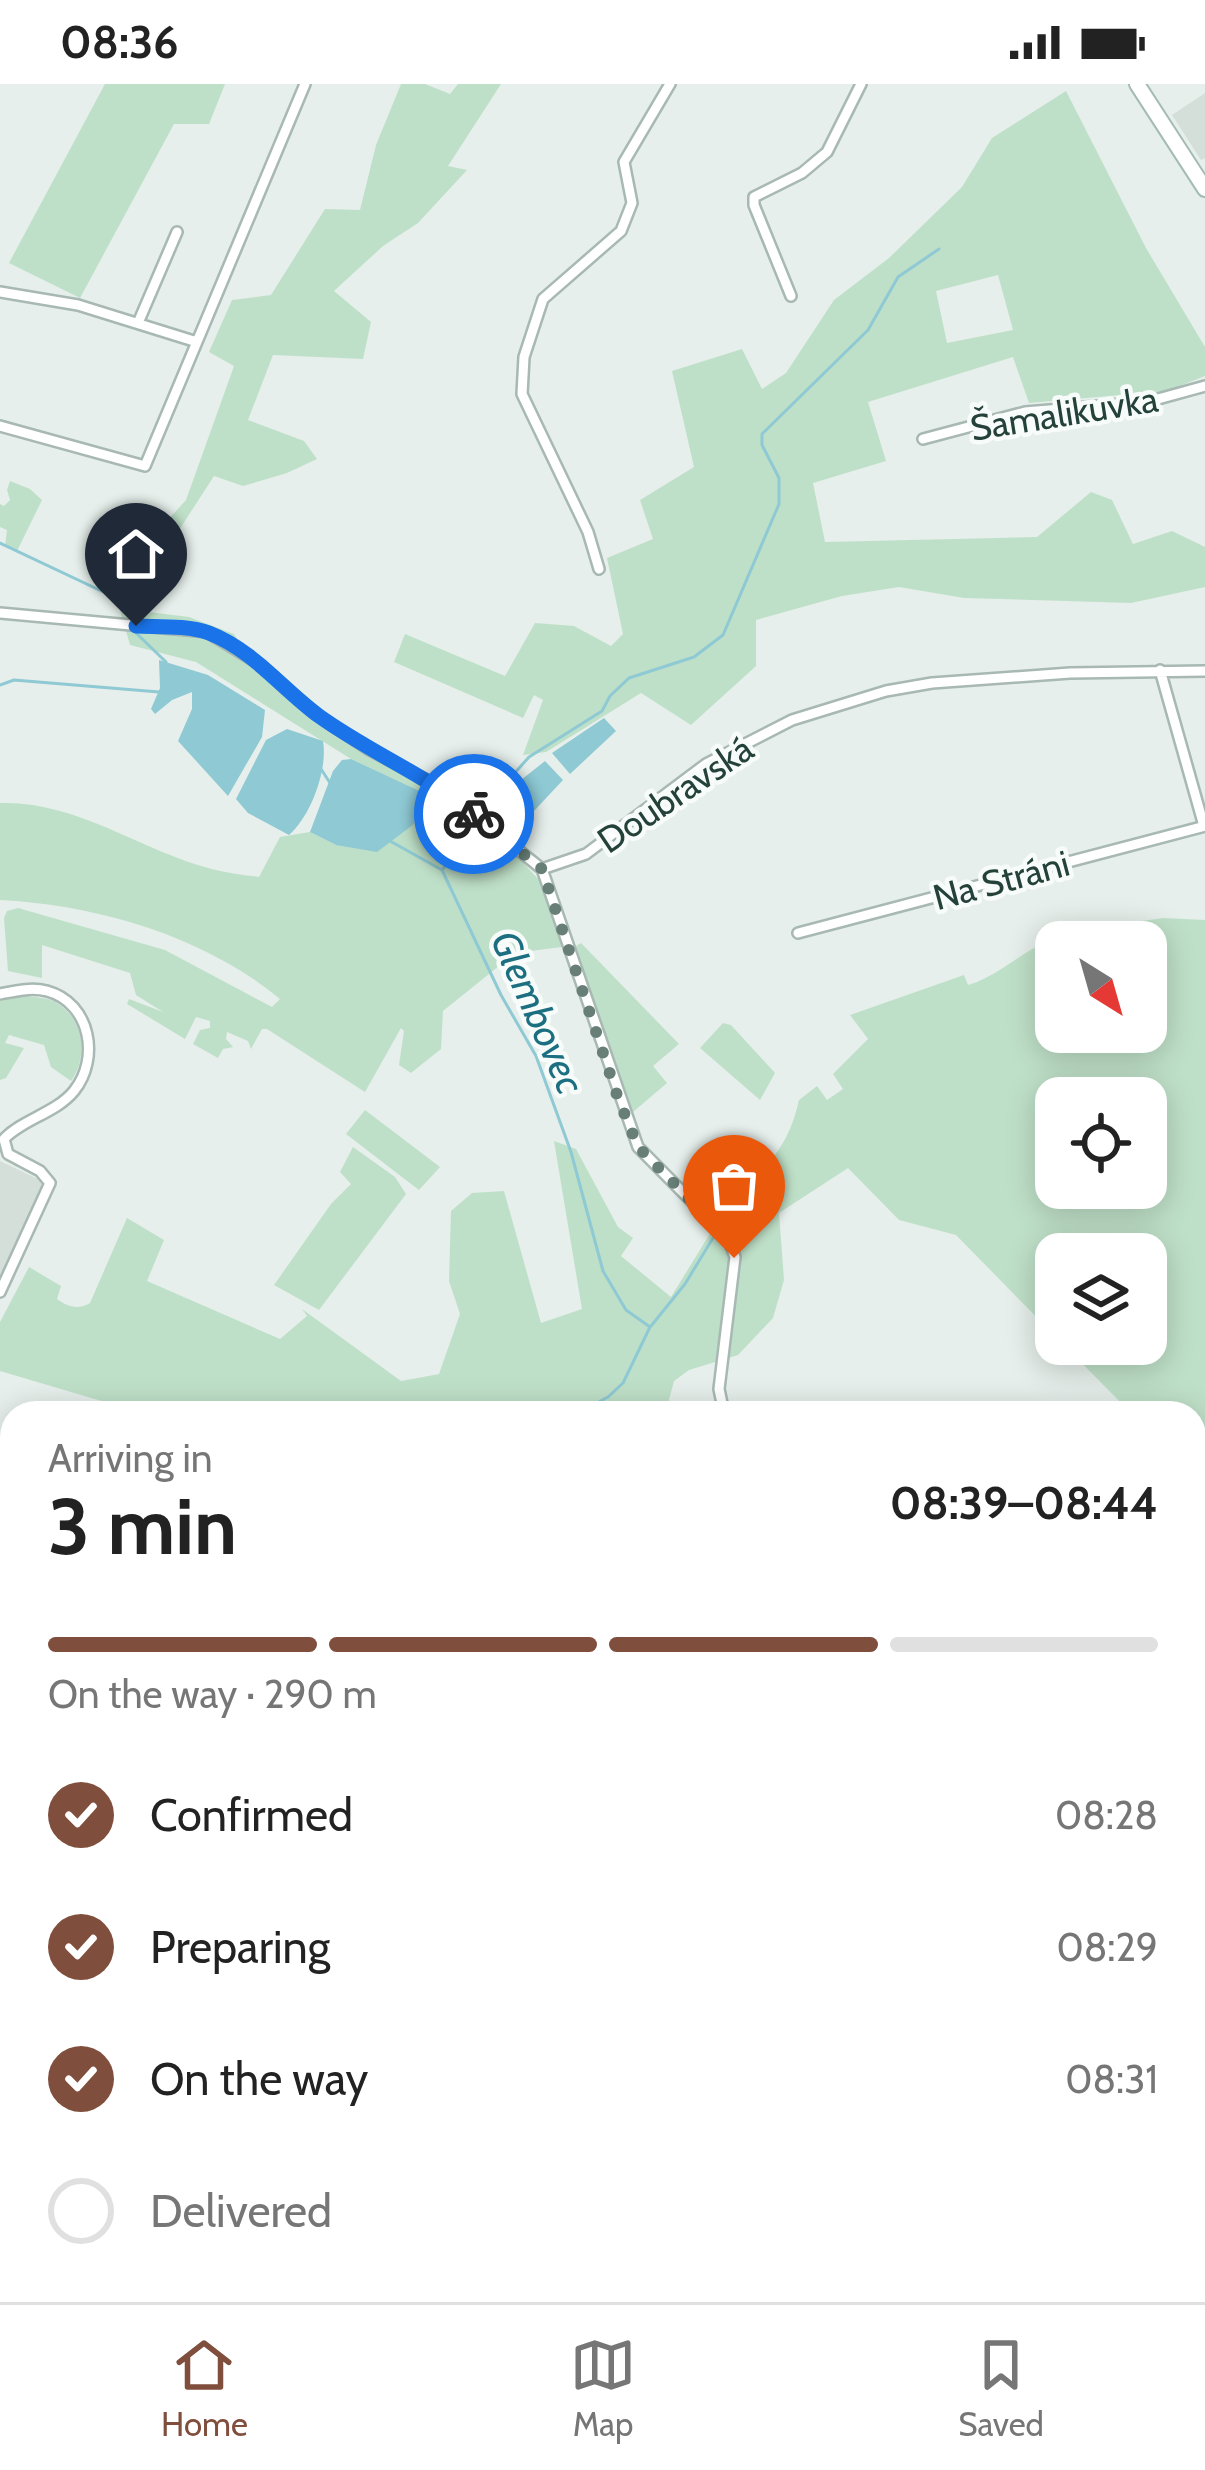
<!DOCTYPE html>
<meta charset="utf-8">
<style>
:root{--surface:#fff;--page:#f6f6f6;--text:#222;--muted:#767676;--line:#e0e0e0;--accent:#804e3d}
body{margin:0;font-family:Cabin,sans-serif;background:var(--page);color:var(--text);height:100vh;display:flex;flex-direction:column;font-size:45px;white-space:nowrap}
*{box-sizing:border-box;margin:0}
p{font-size:39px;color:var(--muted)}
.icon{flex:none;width:66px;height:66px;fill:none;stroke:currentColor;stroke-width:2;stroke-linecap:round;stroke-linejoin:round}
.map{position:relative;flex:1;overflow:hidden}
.panel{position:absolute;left:0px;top:1317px;width:1206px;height:903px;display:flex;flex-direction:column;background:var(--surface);border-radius:36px 36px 0 0;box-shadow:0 6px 30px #0003}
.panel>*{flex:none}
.needle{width:78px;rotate:143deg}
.controls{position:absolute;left:1035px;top:837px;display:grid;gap:24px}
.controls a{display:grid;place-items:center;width:132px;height:132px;border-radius:24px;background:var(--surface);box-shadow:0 6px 30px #0003;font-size:60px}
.pin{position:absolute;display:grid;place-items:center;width:102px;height:102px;color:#fff;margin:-123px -51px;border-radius:50% 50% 50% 0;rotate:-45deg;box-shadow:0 0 12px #0007}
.pin .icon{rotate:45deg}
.courier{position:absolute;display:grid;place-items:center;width:120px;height:120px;margin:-60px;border:9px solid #1a73e8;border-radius:50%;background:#fff;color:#222;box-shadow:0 3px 15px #0007}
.headline em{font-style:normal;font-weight:800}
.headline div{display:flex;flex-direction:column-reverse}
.headline{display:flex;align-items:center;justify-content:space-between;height:204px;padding:0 48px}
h1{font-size:78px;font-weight:800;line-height:90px}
.bar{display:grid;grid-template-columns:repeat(4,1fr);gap:18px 12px;align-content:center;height:144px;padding:0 48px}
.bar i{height:15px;border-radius:9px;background:var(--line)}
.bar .selected{background:var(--accent)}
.bar p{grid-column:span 4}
ol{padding:0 48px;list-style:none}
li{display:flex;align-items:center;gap:36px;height:132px}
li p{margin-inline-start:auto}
li .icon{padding:12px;border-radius:50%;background:var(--accent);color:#fff;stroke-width:4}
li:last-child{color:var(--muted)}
li i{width:66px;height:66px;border:6px solid var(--line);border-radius:50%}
.status{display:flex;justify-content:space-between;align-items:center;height:84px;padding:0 60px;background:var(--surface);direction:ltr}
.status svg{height:33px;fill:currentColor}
.dock{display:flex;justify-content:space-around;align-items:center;height:168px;border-top:3px solid var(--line);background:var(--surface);font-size:33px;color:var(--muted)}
.dock a{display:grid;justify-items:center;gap:6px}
.dock .selected{color:var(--accent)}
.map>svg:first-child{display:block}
.built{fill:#d4dfda}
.green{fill:#bfe0c8;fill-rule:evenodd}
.water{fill:#8ec9d4}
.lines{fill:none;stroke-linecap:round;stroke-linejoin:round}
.stream{stroke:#8ec9d4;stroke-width:3}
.minor-casing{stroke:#a8b8b2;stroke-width:14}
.secondary-casing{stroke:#a4bbb3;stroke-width:18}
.minor{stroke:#fff;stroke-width:9}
.secondary{stroke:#fff;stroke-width:14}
.done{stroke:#687f78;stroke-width:12;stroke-dasharray:0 21.6}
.route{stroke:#1a73e8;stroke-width:15}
.labels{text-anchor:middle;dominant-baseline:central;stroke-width:9;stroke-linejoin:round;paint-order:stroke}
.street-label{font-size:36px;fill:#24423a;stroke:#f7fbf9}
.water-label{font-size:39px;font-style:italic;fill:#1c6f80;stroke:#f7fbf9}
</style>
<div class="status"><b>08:36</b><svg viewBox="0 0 49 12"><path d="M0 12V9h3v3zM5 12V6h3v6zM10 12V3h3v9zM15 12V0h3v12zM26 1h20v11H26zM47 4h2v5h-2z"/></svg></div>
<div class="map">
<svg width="1205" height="2218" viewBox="0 0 1205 2218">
<rect width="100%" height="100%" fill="#e6efeb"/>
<!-- built -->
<path class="built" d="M1205,9V74L1201,76L1172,31Z
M0,1077L42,1097L43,1103L0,1193Z"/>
<!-- green -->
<path class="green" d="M105,0H225L209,40H174L80,214L9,179Z
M401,0H425L450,10L458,0H501L448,82L467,86L418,139L383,162L334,207L371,238L363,275L273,271L248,336L304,357L317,375L287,389L243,402L214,392L139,508L149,528L189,533L234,550L256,587L314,636L445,717L516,771L540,797L562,863L515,869L443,927L441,965L411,989L399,981L404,947L401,944L365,1008L267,945H262L251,965L248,957L227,948L226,955L233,963L223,965L218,974L193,960L200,946L210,944V937L196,933L185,955L127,920L129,915L163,928L136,911L130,889L42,861V894L8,887L4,834L7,827L18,824L165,866L272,923L280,915C204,852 97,821 0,816V719C78,717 139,766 212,785C227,789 243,791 259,793L280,753L310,748L336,761L414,740L424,718V709L351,675L196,578L130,561L112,498L186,416L234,282L209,268L232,216L271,211L325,125L360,126L376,61Z
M1066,7L1146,164L1205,263V292L1167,307L1029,319L1013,273L868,318L886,377L813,399L825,458L1037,453L1091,408L1112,416L1133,460L1172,447L1205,463V503L1131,519L964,514L899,503L842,512L756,536V582L691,641L641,609L546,668L523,671L543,616L534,611L523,634L394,578L405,550L505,592L535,539L574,542L611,562L623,550L607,474L653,455L640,416L694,383L672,287L742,265L762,305L786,289L834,216L889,174L962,103L992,54ZM998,191L1013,246L947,259L936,207Z
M10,397L30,405L42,416L17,467L5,462L7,446L0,443V420L4,422L10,416L7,406Z
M1164,834L1205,836V1409L1194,1397V1329H1131L1063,1260H1146V1170H1056V1253L956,1151L899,1136L848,1084L779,1129L784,1196L773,1234L738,1271L689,1286L674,1297L667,1323L672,1329H142L0,1287V1238L29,1183L61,1202L57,1215C68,1223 78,1226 90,1219L127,1134L164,1156L147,1197L280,1255L307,1232L302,1225L401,1297L439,1290L460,1230L449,1197L451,1127L472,1109L504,1107L541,1239L582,1225L554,1057L576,1065L618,1143L633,1154L621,1172L671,1213L738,1104C773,1081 790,1056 799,1016L817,1002L827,1016L843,1005L833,990L868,955L850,931L964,891L968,901C994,893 1011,877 1034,864C1069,846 1126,839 1164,834ZM1056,858H1146V948H1056ZM1056,1014H1146V1104H1056Z
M581,859L679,960L653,982L667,999L633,1028L577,867L576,862Z
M23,912C32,913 45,913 53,917C84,932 89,972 71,997L51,983L44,961L9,951L5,959L24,964L6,994L0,996V917Z
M723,939L731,941L775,989L760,1016L700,964Z
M365,1026L440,1083L419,1106L346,1050Z
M353,1063L395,1093L406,1110L319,1226L274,1201L331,1120L351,1100L340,1088Z
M0,1465L12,1471V2104H0Z
M1205,1919V2108L1194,2115V1927Z
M96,2208H364L367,2218H92Z
M855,2208H1164L1161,2218H851Z"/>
<!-- water -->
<path class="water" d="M159,576L208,591L265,626L262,653L228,712L178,657L192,625V608L172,616L155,630L151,625L160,604Z
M604,634L616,647L570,690L552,669Z
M287,645L323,657C328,685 311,732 289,751L248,729L236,715L266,656Z
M351,675L424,709L414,740L377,768L336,761L310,748L333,687L342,676Z
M545,677L563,696L519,743L512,744L495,728L497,715Z"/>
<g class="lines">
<!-- stream -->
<path class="stream" d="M0,459L129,520L132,537
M134,547L166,578
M0,601L14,596L159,608
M321,685L332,702
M480,728L529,673L602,627L610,612L629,594L694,573L723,551L779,420V394L762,361V350L868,246L898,193L939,165
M390,757L442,786L501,911L536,972L571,1068L603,1187L626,1226L650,1243L623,1299L608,1313L578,1329
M442,786L473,747L476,737
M651,1242L685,1200L713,1154L730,1141
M1194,2107L1205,2097
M361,2208V2218
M1034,2218L1038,2208"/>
<defs>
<path id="minor" d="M0,208L78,221L197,258
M791,212L754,121V113L802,89L827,68L861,0
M138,239L177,148
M0,342L145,382L305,0
M923,355L1025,328L1147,318L1205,302
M599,485L588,448L522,310L524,273L543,215L621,147L632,119L624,78L670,0
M0,529L207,548L261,581L314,629L368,665L440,703L542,785L586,770L706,680L792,636L886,607L932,599L1070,589L1205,587
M1160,586L1204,742
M542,785L638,1063L728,1154L735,1173L719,1305L724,1329
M798,849L1205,742
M0,910C15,907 31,903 47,907C91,919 100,975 74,1007C56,1029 23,1035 4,1055L8,1070L40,1087L50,1099L0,1208
M1194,1731L1205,1716
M0,2149L12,2160
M1202,2203L1205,2210
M62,2208L75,2218
M679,2218L687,2208"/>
<path id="secondary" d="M1137,0L1205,105"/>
</defs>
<!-- minor casing -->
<use href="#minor" class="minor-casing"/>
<!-- secondary casing -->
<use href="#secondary" class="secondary-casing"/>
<!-- minor -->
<use href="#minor" class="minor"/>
<!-- secondary -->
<use href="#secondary" class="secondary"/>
</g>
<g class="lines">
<!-- done -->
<path class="done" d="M474,730L542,785L618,1014L638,1063L728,1154L734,1174"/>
<!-- route -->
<path class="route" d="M136,542C158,543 188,541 209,549C253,566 282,605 319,632C369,668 426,691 474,730"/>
</g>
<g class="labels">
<!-- street labels -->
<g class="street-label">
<text transform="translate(1064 329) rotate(-9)">Šamalikuvka</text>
<text transform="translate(675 710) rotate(-34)">Doubravská</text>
<text transform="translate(1001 796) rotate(-15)">Na Stráni</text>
</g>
<!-- water labels -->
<g class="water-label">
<text transform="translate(538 928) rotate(66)">Glembovec</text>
</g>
</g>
</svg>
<div class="controls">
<a><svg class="needle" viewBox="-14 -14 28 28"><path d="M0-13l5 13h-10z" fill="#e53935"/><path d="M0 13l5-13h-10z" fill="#767676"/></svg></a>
<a><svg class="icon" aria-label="locate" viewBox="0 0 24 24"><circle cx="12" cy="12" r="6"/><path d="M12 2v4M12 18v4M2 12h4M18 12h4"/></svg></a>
<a><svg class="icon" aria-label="layers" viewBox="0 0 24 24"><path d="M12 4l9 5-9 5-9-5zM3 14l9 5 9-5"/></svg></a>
</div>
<div class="pin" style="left:734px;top:1174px;background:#ea580c"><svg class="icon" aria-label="bag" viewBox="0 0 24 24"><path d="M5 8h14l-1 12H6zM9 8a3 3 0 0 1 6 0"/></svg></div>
<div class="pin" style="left:136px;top:542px;background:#1f2937"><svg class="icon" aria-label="home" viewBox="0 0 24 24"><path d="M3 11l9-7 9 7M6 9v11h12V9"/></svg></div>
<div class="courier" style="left:474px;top:730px"><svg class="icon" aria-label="bike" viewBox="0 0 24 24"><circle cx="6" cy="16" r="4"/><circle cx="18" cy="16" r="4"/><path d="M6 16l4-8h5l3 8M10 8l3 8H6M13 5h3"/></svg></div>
<section class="panel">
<div class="headline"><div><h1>3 min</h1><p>Arriving in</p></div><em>08:39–08:44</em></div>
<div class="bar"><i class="selected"></i><i class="selected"></i><i class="selected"></i><i></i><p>On the way · 290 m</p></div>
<ol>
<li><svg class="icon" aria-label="check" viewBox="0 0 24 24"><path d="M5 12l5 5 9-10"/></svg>Confirmed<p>08:28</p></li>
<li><svg class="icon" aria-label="check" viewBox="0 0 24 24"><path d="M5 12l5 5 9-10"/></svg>Preparing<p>08:29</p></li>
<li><svg class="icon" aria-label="check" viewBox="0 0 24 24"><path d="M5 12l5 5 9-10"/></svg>On the way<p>08:31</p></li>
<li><i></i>Delivered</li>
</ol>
</section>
</div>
<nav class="dock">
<a class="selected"><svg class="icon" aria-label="home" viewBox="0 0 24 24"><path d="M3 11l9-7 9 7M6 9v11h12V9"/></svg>Home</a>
<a><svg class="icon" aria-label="map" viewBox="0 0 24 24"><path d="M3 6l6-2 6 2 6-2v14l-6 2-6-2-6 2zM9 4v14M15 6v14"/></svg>Map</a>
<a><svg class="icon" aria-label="saved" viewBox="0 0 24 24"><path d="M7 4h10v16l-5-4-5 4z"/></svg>Saved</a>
</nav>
